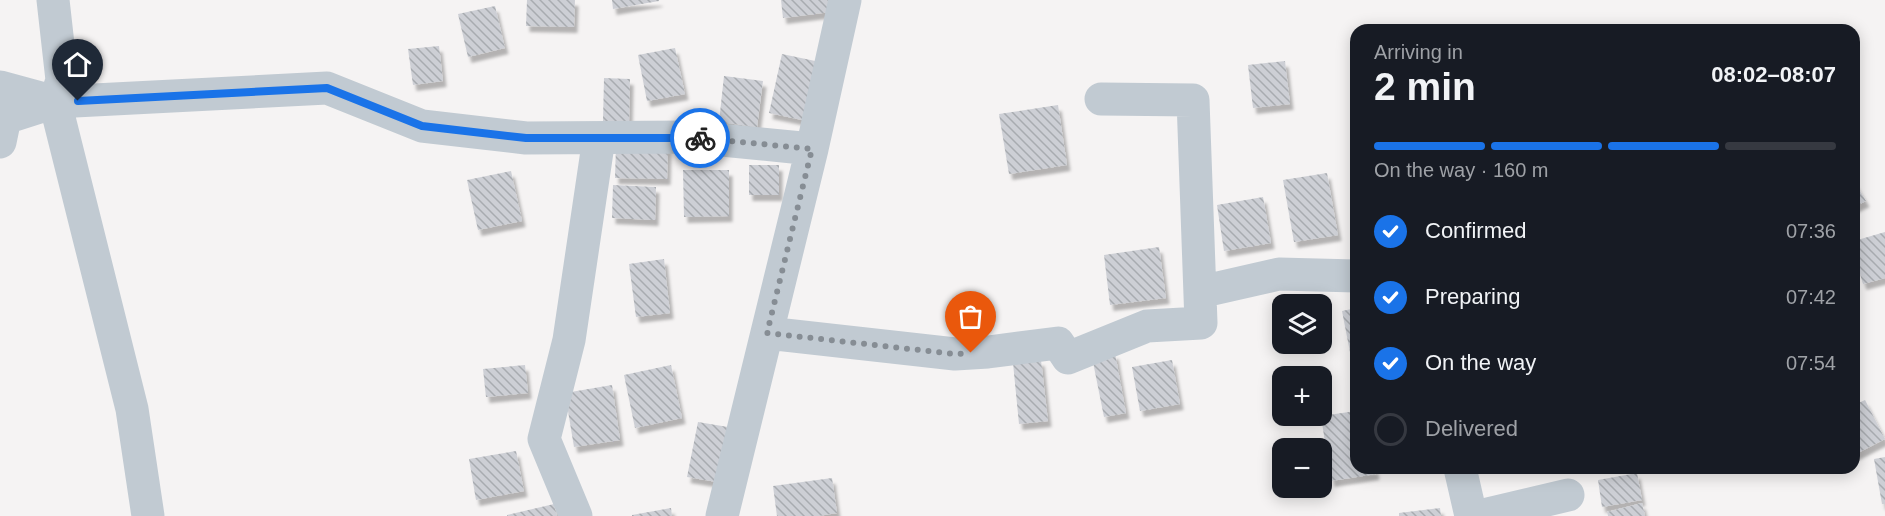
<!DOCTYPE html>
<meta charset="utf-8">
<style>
:root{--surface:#171b24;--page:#20242c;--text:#f1f3f6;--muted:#9ea1a6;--line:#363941;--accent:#1a73e8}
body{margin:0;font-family:Helvetica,sans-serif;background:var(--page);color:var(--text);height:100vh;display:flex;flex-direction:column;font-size:22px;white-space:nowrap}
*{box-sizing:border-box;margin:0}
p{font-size:20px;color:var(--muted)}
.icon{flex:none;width:33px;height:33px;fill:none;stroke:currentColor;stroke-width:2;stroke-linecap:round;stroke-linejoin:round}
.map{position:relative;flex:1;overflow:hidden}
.side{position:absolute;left:1350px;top:24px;width:510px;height:450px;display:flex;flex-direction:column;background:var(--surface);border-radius:18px;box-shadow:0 3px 15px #0003}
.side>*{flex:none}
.fabs{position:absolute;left:1272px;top:294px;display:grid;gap:12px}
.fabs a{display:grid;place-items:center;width:60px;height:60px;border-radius:12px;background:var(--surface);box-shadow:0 3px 15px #0003;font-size:30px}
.pin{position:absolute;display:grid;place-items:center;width:51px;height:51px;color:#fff;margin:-62px -26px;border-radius:50% 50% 50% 0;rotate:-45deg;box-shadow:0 0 6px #0007}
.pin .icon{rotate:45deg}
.courier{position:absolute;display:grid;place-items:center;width:60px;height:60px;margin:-30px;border:4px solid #1a73e8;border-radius:50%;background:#fff;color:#222;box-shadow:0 2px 8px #0007}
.overview em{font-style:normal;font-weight:600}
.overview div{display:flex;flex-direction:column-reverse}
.overview{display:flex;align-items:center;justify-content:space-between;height:102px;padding:0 24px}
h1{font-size:39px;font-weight:600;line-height:45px}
.bar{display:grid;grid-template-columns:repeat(4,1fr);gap:9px 6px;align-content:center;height:72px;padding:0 24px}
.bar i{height:8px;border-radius:4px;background:var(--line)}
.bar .on{background:var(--accent)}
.bar p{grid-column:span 4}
ol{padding:0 24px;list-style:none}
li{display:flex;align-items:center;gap:18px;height:66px}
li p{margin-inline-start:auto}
li .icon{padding:6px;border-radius:50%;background:var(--accent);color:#fff;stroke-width:4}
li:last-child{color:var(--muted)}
li i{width:33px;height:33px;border:3px solid var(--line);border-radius:50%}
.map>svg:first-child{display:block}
.building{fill:url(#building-back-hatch);filter:url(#shadow)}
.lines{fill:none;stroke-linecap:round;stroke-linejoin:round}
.minor{stroke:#c1cad2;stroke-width:33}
.done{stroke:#868d94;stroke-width:6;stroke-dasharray:0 10.8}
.route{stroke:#1a73e8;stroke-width:8}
</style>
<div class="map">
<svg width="1885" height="516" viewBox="0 0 1885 516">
<defs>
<pattern id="building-back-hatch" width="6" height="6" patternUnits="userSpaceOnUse" patternTransform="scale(1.5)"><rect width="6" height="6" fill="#cdcfd5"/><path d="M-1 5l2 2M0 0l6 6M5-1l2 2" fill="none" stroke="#a8abb0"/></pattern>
<filter id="shadow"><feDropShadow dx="3.5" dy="6" stdDeviation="1.5" flood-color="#0004"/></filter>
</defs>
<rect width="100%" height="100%" fill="#f5f3f3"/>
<!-- building -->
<path class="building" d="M527,0H575L574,27L526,26Z
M612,0H659V1L613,9Z
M781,0H836L838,11L783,18Z
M495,6L505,48L468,57L458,14Z
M439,46L443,81L413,85L408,49Z
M675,48L685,94L647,101L638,55Z
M782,54L820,62L807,121L769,113Z
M1285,61L1290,104L1253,108L1248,65Z
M724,76L763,81L757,127L719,122Z
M604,78L630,79L629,122L603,121Z
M1058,105L1067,165L1009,174L999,114Z
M616,145L668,146L667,179L615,178Z
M749,165H779V195H749Z
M683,170H729V216L684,217Z
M511,171L522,221L478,230L467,180Z
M1327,173L1338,235L1294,242L1283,180Z
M1854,181L1866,201L1854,207Z
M613,185L656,187L655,220L612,218Z
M1263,197L1271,243L1224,251L1217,205Z
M1885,232V278L1863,284L1854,254V241Z
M1159,247L1166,298L1110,305L1104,255Z
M664,259L670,313L636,317L629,264Z
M1356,308V350L1350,352L1342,311Z
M1115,353L1126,413L1104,417L1092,357Z
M1041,360L1048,421L1019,424L1013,363Z
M1172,360L1180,404L1140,411L1132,367Z
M525,365L528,393L486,397L483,369Z
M671,365L682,418L635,428L624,375Z
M612,385L620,440L574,447L565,393Z
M1865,400L1885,439L1854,455V405Z
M1356,411V468H1375L1376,474L1331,481L1321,416Z
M698,422L728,427L717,482L687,477Z
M516,451L524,491L476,500L469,459Z
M1885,457V504H1882L1874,459Z
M1637,473L1642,500L1602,507L1598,480Z
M832,478L837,513L818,516H777L773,486Z
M1642,503L1645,516H1608L1607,512Z
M554,504L557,516H507V515Z
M671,508L672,516H632V515Z
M1440,508L1441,516H1399V513Z"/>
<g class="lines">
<!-- minor -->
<path class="minor" d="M53,0L62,80L55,102L132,409L148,516
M0,87L55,102L327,88L422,126L526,138L691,137L812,149
M0,142L5,118L55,102
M1200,292L1279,274L1356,276
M767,333L955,354L988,352L1058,343L1068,358L1147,326L1201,323L1193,100L1101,99
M1460,468L1471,516
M576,516L544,439L569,340L599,138
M722,516L812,149L845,0
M1479,516L1568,495"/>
</g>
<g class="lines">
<!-- done -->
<path class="done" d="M700,138L812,149L767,333L955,354L971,353"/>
<!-- route -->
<path class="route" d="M78,101L327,88L422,126L526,138H700"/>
</g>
</svg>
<div class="fabs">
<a><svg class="icon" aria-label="layers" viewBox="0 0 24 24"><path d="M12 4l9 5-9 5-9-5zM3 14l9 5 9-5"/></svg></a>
<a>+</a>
<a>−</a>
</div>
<div class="pin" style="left:971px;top:353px;background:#ea580c"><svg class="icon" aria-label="bag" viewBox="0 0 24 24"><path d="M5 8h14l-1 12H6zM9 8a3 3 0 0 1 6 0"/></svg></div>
<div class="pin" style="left:78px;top:101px;background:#1f2937"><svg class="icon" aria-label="home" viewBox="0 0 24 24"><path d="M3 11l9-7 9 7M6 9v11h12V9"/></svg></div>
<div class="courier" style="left:700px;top:138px"><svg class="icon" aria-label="bike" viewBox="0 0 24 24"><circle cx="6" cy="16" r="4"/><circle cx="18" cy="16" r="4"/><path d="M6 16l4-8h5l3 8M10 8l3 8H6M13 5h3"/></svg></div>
<section class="side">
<div class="overview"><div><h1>2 min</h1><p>Arriving in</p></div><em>08:02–08:07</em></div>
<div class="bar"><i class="on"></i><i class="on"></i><i class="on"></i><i></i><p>On the way · 160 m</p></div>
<ol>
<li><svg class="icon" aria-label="check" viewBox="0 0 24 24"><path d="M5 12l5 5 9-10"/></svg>Confirmed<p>07:36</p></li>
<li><svg class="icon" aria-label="check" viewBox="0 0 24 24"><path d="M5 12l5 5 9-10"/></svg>Preparing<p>07:42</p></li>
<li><svg class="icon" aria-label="check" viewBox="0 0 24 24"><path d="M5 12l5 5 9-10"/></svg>On the way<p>07:54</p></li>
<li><i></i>Delivered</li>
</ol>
</section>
</div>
